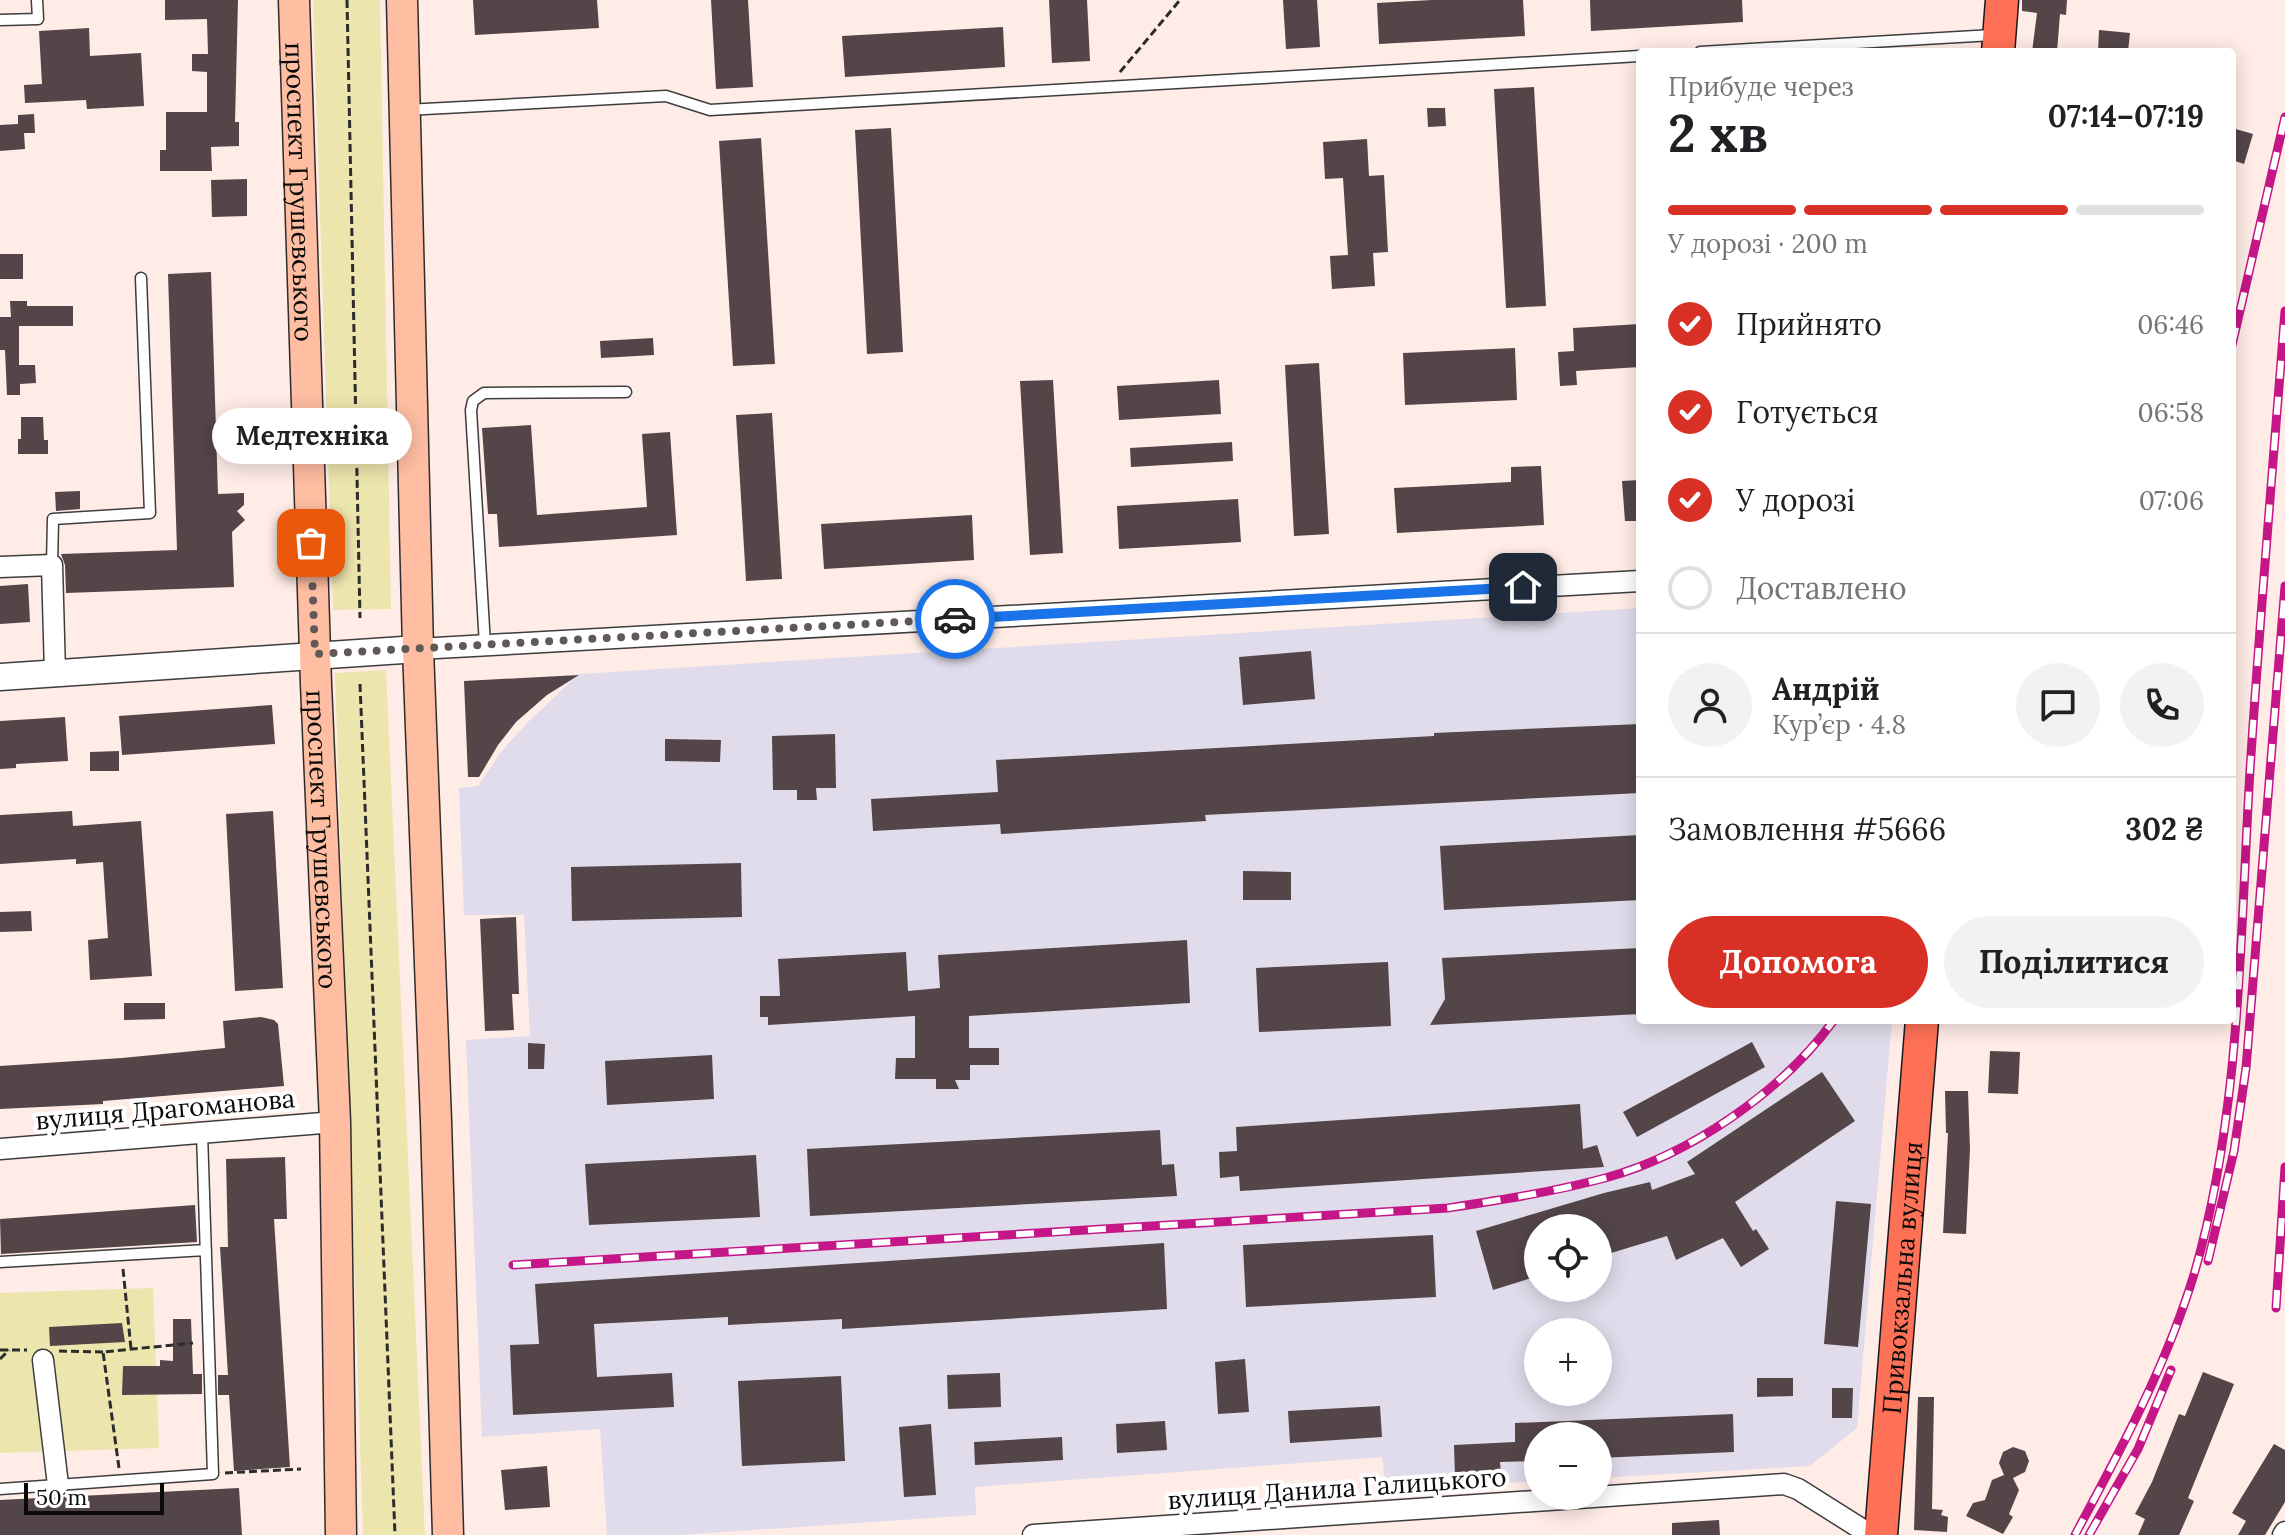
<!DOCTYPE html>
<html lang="uk">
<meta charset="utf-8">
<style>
:root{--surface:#fff;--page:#f2f2f2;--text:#202124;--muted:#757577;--line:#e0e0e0;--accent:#d93025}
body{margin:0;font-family:Lora,serif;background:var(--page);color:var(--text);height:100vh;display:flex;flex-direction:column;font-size:30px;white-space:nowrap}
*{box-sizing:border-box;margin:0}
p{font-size:26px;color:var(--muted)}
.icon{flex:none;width:44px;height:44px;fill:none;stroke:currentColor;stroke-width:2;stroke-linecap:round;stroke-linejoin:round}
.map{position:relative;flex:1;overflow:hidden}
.panel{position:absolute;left:1636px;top:48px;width:600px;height:976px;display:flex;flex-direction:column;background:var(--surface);border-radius:8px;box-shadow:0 4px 20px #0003}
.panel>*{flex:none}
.buttons{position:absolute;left:1524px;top:1214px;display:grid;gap:16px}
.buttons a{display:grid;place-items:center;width:88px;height:88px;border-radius:50%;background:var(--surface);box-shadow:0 4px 20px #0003;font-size:40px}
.scale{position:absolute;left:24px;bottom:20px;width:140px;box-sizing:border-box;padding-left:8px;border:4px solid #0a0a0a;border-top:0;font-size:22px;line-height:28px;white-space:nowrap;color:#0a0a0a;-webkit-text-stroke:6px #fff;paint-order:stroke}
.pin{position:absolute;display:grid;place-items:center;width:68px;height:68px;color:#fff;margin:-34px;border-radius:16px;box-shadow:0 4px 12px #0006}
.courier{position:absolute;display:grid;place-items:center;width:80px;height:80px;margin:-40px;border:6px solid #1a73e8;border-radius:50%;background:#fff;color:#222;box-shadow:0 2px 10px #0007}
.bubble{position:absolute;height:56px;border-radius:28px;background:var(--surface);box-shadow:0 4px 20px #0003;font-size:26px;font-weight:700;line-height:56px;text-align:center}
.summary em{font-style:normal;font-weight:700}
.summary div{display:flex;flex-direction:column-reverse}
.summary{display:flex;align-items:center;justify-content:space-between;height:136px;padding:0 32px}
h1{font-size:52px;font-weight:700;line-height:60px}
.bar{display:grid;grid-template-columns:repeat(4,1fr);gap:12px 8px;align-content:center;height:96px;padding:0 32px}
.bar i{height:10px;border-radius:6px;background:var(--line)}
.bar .active{background:var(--accent)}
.bar p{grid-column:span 4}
.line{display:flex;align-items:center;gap:20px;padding:0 32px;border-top:2px solid var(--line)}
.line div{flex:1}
.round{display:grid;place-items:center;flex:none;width:84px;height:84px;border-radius:42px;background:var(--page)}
ol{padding:0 32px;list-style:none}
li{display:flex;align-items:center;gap:24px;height:88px}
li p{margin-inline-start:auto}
li .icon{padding:8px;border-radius:50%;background:var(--accent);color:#fff;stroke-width:4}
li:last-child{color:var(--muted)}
li i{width:44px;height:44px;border:4px solid var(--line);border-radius:50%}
.action{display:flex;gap:16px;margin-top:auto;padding:16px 32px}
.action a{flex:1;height:92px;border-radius:48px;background:var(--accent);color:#fff;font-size:32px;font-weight:700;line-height:92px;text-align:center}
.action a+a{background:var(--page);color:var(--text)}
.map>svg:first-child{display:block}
.industrial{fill:#e0dceb;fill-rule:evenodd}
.green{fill:#ece5ad}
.building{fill:#534548}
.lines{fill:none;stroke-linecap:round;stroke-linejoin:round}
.service-casing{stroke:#3d3d3d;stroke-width:13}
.minor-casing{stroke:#3d3d3d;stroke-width:23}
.tertiary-casing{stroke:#3d3d3d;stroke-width:29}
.secondary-casing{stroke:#2c2c2c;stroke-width:33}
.primary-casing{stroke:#1b1b1b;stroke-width:35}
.path{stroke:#2c2c2c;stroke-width:3;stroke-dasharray:8 4;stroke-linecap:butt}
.service{stroke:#fff;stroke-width:10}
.minor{stroke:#fff;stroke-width:20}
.tertiary{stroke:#fff;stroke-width:26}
.secondary{stroke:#ffbda2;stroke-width:30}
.primary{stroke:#ff7157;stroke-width:32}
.rail-casing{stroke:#c51688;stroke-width:9}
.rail{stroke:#fff;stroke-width:6;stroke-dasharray:18;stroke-linecap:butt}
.done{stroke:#605957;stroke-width:8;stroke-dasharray:0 14.4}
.route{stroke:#1a73e8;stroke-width:10}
.labels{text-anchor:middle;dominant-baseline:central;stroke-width:8;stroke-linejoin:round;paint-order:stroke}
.street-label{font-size:26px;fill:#0a0a0a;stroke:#fff}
</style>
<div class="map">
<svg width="2285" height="1535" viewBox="0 0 2285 1535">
<rect width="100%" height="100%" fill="#ffece7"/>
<!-- industrial -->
<path class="industrial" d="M1640,608V1020H1892L1857,1428L1810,1466L1598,1478V1436H1538V1481L1386,1490L1382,1457L975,1487L976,1515L680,1535H607L600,1429L482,1437L466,1040L530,1036L524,915H464L459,788L478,786L501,752L530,720L579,674ZM1538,1228H1598V1288H1538ZM1538,1332H1598V1392H1538Z"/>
<!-- green -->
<path class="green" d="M313,0H380L391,609L333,610Z
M386,670L425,1535H363L335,673Z
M153,1288L159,1448L0,1453V1293Z"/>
<!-- building -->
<path class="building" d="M165,0H238L235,122H239V146L211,147L212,171H160V150H166V112H207V72L192,71V54H208L207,19L165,20Z
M473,0H597L599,28L475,35Z
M711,0H748L753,87L716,89Z
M1049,0H1087L1090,61L1052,63Z
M1283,0H1317L1320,47L1286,49Z
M1432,0H1523L1525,36L1379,44L1377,3Z
M1590,0H1742L1743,22L1591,31Z
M2022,0H2067L2066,15L2060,14L2057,52H2032L2037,13L2022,11Z
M1003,27L1005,67L845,77L842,36Z
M89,28L90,56L141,53L144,106L87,109L86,100L25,103L24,85L42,84L39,31Z
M2099,30L2130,33L2128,52H2098Z
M1534,87L1546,306L1506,308L1494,89Z
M1427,108H1445L1446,126L1428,127Z
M34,114L35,133H24L25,149L0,151V125L18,124V115Z
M891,128L903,352L867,354L855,130Z
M2232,128L2253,134L2244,164L2232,160Z
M761,138L775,364L733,366L719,141Z
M1367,139L1369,176L1384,175L1388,252L1373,253L1375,286L1332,289L1330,256L1348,255L1343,178L1325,179L1323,142Z
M247,179V216L212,217L211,180Z
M0,254H23V279H0Z
M211,272L218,494L244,493V505L237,511L245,520L232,532L234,587L66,593L65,565L61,554L177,550L168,274Z
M10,301H27V306H73V326H19V365H35L36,383L20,384V395H7L5,350H0V317H11Z
M1640,324V367L1576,371L1577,385L1560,386L1558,352L1574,351L1573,328Z
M653,338L654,355L601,358L600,341Z
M1515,348L1517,400L1405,405L1403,353Z
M1319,363L1329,534L1294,536L1285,365Z
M1053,380L1063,553L1030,555L1020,381Z
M1219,380L1221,414L1119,420L1117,386Z
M772,413L782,579L746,581L736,415Z
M21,417H43L44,440H48V454H18V439H21Z
M531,425L537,515L647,507L642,434L670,432L677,535L499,547L497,514H488L482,428Z
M1232,442L1233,461L1131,467L1130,448Z
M1541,466L1544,525L1397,533L1394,488L1511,482V467Z
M1640,480V521H1625L1622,481Z
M80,491V509L56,511L55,492Z
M1238,499L1241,542L1119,549L1117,506Z
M972,515L974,560L824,569L821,524Z
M28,584L30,622L0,624V586Z
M1311,651L1315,699L1243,705L1239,657Z
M579,675L547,695L516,722L498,745L479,777H468L464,681Z
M272,705L275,744L122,755L119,716Z
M65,717L68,761L16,764V768L0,769V721Z
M1640,724V793L1205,815L1206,821L1001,834L1000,824L873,831L871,799L998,792L996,760L1434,736V733Z
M835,734L836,788H816L817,800H797V790H773L772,736Z
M665,739L721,740L720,762L665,761Z
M119,751V771H90V752Z
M72,811L73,826L141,821L152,976L90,980L88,940L108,938L103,862L76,864V859L0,864V815Z
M273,811L283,988L235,991L226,814Z
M1640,835V900L1444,910L1440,846Z
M741,863L742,917L572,921L571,867Z
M1243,871L1291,872V900H1243Z
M31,911L32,931L0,932V912Z
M516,917L519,994H512L514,1030L485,1031L480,919Z
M1187,940L1190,1003L969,1016V1048H999V1065H970V1080H955L959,1089H936V1079H895L896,1058H915V1016L768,1025V1017H760V996H780L778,959L906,952L908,991L940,988L938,955Z
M1640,948V1014L1430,1025L1445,999L1442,958Z
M1388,962L1391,1026L1259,1032L1256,968Z
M124,1003H165V1019L124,1020Z
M261,1017L274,1020L278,1024L284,1086L103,1101V1104L0,1109V1066L122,1058L225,1048L223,1021Z
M1752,1042L1765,1067L1637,1137L1623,1112Z
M528,1043L545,1044L544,1069H528Z
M1990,1051L2020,1052L2018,1094L1988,1093Z
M712,1055L714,1099L607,1105L605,1061Z
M1822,1072L1855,1121L1735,1202L1753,1231L1756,1229L1769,1249L1741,1267L1723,1238L1676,1260L1667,1236L1598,1257V1228H1538V1276L1493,1290L1476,1231L1604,1193L1650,1182L1652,1190L1695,1174L1687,1162Z
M1945,1091H1968L1970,1149L1966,1234L1943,1233L1948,1133H1946Z
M1580,1104L1583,1149L1597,1145L1604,1167L1240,1191L1239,1176L1220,1178L1219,1152L1237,1151L1236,1127Z
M1160,1130L1162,1165L1174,1164L1177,1196L810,1216L807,1149Z
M756,1155L760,1217L589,1225L585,1164Z
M285,1157L287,1219H274L290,1467L234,1471L229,1395H218V1375H228L220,1247H228L226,1159Z
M1836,1201L1871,1204L1858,1347L1824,1344Z
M195,1205L197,1242L1,1254L0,1219Z
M1433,1235L1436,1297L1246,1307L1243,1245Z
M1164,1243L1167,1309L842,1329V1319L728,1325V1317L594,1324L597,1377L672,1373L674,1407L513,1415L510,1345L539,1344L535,1284Z
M173,1319H191L193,1374H202V1394L122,1395L123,1366H160V1360L173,1361Z
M122,1323L125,1342L50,1346L49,1327Z
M1245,1359L1249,1412L1218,1414L1215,1362Z
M2203,1372L2234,1384L2188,1498L2194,1501L2179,1535H2138L2145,1519L2135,1514L2152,1482L2179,1414L2185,1416Z
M1000,1373L1001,1407L948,1409L947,1375Z
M841,1376L845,1461L742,1466L738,1381Z
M1757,1378H1793V1396L1757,1397Z
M1832,1388H1853L1852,1418H1832Z
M1918,1397H1934L1932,1509L1943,1510L1941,1515L1948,1517L1947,1532L1914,1530Z
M1380,1406L1382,1437L1290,1443L1288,1411Z
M1733,1414L1734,1452L1598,1458V1436H1538V1461L1500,1462L1501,1474L1455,1477L1454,1445L1515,1442V1423Z
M1165,1421L1167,1450L1117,1453L1116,1424Z
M931,1424L936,1495L904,1497L899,1427Z
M1062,1437L1063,1460L975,1465L974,1442Z
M2274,1444L2285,1450V1502L2265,1535H2238L2246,1521L2232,1513Z
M2013,1447L2025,1451L2029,1461L2025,1472L2013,1478L2019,1490L2009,1514L2013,1517L2003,1534L1966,1516L1973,1503L1985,1500L1992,1480L2004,1475L1999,1463L2003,1452Z
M547,1466L550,1507L505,1510L501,1470Z
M239,1488L242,1535H0V1500Z
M1719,1520L1720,1535H1672V1523Z"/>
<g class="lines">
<defs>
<path id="service" d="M0,20L38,19L37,0
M1700,52L1993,35
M406,110L666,96L710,110L1640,56
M52,565L53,519L150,513L141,278
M485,645L471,410L473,401L484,393L626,392
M0,1262L206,1250
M0,1489L213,1474L202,1133"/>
<path id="minor" d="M0,567L52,565L55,673
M418,649L1640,581
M0,1149L335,1122
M43,1360L58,1485
M1033,1535L1784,1484L1798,1489L1871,1535
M2283,1535L2285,1532"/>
<path id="tertiary" d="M0,677L418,649"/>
<g id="secondary">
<path id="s1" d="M294,0L316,684L335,1122L341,1535"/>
<path d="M402,0L418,649L436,1121L448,1535"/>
</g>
<g id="primary">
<path d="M1998,52L2002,0"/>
<path id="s2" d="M1881,1535L1922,1020"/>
</g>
</defs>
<!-- service casing -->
<use href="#service" class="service-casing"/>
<!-- minor casing -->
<use href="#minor" class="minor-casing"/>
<!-- tertiary casing -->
<use href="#tertiary" class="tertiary-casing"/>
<!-- secondary casing -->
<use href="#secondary" class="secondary-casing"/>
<!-- primary casing -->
<use href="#primary" class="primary-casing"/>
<!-- path -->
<path class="path" d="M347,0L360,618
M1120,72L1180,0
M360,684L395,1535
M123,1269L131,1349
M0,1350H27
M59,1351L103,1352
M0,1359L9,1350
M119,1468L103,1352L193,1343
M225,1473L301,1469"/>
<!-- service -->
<use href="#service" class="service"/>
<!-- minor -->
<use href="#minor" class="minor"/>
<!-- tertiary -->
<use href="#tertiary" class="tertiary"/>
<!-- secondary -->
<use href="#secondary" class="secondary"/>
<!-- primary -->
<use href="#primary" class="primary"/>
<defs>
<path id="rail" d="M2232,345L2285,117
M2208,1261L2234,1151L2246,1068L2285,586
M513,1265L1448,1208C1500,1200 1553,1192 1605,1178C1690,1155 1783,1091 1834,1020
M2276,1308L2285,1167
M2075,1535C2121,1449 2167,1365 2195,1271C2241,1110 2240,937 2250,770C2260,617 2273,464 2285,311
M2089,1535L2138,1449L2171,1370"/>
</defs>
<!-- rail casing -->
<use href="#rail" class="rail-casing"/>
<!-- rail -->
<use href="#rail" class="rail"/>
</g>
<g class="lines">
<!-- done -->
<path class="done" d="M311,543L315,654L955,619"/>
<!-- route -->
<path class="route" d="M955,619L1523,587"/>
</g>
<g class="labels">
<!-- street labels -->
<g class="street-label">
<text stroke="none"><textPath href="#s1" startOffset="192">проспект Грушевського</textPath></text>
<text stroke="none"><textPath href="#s1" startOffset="840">проспект Грушевського</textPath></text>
<text transform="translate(165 1109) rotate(-5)">вулиця Драгоманова</text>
<text stroke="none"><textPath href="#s2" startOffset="258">Привокзальна вулиця</textPath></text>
<text transform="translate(1337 1488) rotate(-4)">вулиця Данила Галицького</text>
</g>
</g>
</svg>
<div class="buttons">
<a><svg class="icon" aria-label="locate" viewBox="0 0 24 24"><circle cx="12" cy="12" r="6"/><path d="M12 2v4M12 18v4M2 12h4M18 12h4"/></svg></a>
<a>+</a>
<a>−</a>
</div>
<div class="scale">50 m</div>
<div class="pin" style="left:311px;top:543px;background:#ea580c"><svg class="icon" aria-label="bag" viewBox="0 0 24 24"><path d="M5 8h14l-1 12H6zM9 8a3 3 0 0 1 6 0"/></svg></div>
<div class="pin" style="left:1523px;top:587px;background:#1f2937"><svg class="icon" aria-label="home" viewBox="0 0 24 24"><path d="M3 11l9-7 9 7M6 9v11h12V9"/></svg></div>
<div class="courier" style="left:955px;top:619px"><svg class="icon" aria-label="car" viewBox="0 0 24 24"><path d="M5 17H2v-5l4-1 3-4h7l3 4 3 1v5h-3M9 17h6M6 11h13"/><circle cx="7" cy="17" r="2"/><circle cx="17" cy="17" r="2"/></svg></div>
<div class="bubble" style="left:212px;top:408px;width:200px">Медтехніка</div>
<section class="panel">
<div class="summary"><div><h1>2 хв</h1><p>Прибуде через</p></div><em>07:14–07:19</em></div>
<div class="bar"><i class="active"></i><i class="active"></i><i class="active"></i><i></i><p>У дорозі · 200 m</p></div>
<ol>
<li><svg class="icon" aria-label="check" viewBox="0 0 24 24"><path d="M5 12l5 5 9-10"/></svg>Прийнято<p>06:46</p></li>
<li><svg class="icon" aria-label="check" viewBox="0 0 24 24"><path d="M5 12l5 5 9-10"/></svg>Готується<p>06:58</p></li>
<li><svg class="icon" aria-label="check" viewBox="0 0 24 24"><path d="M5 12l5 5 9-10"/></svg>У дорозі<p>07:06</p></li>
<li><i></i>Доставлено</li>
</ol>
<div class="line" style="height:144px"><a class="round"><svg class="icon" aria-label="person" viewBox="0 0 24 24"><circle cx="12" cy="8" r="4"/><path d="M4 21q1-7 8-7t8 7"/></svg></a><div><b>Андрій</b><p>Кур’єр · 4.8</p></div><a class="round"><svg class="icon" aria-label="chat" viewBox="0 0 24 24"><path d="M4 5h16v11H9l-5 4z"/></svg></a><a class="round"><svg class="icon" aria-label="phone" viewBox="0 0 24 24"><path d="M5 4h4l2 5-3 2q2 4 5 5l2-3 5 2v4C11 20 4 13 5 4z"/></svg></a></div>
<div class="line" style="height:104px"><div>Замовлення #5666</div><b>302 ₴</b></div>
<div class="action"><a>Допомога</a><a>Поділитися</a></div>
</section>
</div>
